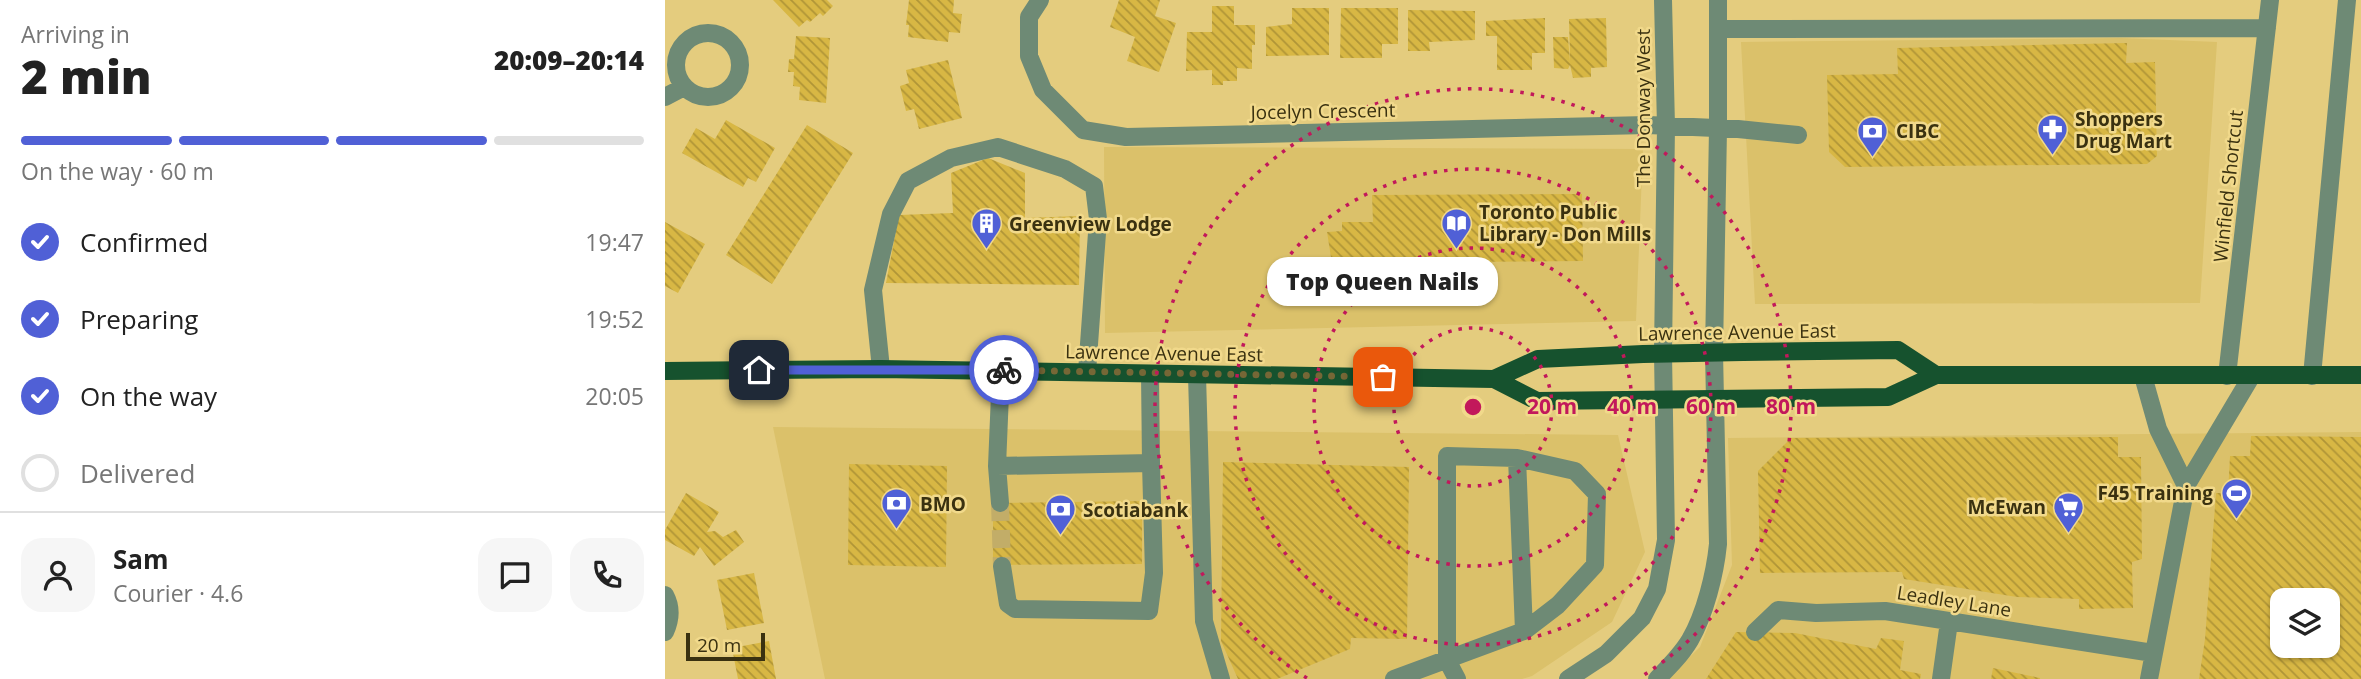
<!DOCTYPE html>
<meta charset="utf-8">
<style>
:root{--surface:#fff;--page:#f6f6f6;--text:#222;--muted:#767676;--line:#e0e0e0;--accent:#5060d6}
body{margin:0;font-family:"Open Sans",sans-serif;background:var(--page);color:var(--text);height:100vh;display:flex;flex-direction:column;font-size:26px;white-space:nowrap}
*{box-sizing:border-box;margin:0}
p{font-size:23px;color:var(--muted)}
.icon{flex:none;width:38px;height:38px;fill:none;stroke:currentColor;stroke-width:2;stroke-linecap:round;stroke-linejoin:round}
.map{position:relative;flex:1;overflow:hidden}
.side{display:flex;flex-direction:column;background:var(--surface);width:665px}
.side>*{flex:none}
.buttons{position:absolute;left:1605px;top:588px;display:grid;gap:14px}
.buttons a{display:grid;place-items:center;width:70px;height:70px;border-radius:14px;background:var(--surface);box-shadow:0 2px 5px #0004;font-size:35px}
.scale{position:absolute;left:21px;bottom:18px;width:79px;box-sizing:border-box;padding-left:7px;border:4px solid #3a3110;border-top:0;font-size:19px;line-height:24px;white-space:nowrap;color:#3a3110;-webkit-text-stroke:5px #f1d98b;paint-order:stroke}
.pin{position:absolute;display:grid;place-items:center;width:60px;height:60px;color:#fff;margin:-30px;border-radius:14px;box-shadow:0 4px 10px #0006}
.courier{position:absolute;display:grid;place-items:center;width:70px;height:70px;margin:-35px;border:5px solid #5060d6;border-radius:50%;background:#fff;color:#222;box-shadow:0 2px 9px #0007}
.bubble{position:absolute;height:49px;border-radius:21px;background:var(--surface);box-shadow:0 2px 5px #0004;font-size:23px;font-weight:800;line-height:49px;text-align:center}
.overview em{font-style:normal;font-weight:800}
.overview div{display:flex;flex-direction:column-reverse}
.overview{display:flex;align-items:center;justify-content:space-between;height:119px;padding:0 21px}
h1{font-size:46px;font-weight:800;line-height:52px}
.bar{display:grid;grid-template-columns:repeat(4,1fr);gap:10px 7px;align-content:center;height:84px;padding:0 21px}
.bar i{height:9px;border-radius:5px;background:var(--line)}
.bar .active{background:var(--accent)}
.bar p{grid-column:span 4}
.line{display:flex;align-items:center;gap:18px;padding:0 21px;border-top:2px solid var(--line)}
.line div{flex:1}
.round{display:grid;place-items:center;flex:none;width:74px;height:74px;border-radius:21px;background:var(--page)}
ol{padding:0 21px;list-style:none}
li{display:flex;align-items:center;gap:21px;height:77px}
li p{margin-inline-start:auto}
li .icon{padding:7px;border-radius:50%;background:var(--accent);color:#fff;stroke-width:4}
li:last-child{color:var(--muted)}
li i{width:38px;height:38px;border:4px solid var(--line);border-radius:50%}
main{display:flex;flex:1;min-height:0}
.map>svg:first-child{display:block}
.built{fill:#dbc16a;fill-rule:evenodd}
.building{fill:url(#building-back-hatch);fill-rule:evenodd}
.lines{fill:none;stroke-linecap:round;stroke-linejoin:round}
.minor-tunnel{stroke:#c2ad68;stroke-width:18;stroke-dasharray:18 9;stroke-linecap:butt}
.minor{stroke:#6e8a75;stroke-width:18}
.major{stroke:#16522e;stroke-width:18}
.done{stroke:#766736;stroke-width:7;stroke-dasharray:0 12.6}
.route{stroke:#5060d6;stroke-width:9}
.ring{fill:none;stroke:#c2185b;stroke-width:3.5;stroke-dasharray:3.5 7}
.labels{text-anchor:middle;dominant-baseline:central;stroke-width:5;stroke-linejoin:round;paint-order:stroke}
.street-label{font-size:19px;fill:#3a3110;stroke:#f1d98b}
.poi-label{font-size:19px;font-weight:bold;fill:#3a3110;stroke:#f1d98b;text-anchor:start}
.centre{fill:#c2185b;stroke:#f1d98b;stroke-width:3.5}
.ring-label{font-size:21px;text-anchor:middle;font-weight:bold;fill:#c2185b;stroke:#f1d98b;stroke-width:5;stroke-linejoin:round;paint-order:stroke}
</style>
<main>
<section class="side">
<div class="overview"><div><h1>2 min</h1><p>Arriving in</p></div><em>20:09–20:14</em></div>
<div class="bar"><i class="active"></i><i class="active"></i><i class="active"></i><i></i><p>On the way · 60 m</p></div>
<ol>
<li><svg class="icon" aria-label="check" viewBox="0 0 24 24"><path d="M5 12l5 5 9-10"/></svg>Confirmed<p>19:47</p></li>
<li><svg class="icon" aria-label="check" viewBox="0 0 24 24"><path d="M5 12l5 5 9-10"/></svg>Preparing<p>19:52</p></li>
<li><svg class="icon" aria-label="check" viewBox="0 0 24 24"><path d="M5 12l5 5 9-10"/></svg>On the way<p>20:05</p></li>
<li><i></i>Delivered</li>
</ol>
<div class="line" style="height:126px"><a class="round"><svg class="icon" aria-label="person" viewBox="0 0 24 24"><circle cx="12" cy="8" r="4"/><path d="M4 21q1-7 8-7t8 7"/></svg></a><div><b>Sam</b><p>Courier · 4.6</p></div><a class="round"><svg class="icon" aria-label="chat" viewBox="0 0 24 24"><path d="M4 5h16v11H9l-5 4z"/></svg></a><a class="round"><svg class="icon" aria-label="phone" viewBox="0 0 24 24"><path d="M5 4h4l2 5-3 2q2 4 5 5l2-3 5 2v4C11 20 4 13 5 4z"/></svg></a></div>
</section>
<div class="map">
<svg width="1696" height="679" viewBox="0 0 1696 679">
<defs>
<pattern id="building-back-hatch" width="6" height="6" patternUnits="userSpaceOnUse" patternTransform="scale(1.75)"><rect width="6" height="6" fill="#d8b744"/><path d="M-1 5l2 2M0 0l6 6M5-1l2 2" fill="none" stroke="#b09537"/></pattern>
</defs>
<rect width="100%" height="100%" fill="#e4cc7e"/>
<!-- built -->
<path class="built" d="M1456,38L1552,42L1535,303L1090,304L1076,42Z
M439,147L978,149L971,321L440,333Z
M108,427L953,435L980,552L947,622L867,676L857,679H160Z
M1696,432V679H1002L1035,647L1067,565L1063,438ZM1617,600H1662V646H1617Z"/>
<!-- building -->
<path class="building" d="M108,0H162L168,6L158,16L155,13L145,22L142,20L134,27Z
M244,0H289L288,13L297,14L295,33L284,32L283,42L243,37L244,25H241Z
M454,0H495L490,16L511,23L494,72L462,61L470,37L445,27Z
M547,6H569V25H590V45H587V69L572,68V81H558V85H547V70L521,71L522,32H547Z
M627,8H664V55L601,56V27L627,24Z
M676,8H733V44H717V58H675Z
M743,10L810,11V40L764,42L765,51H743Z
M880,18V53H867V70H832V36H821V21Z
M941,18L942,67L926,68V77L908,78L905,65L903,69L889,68L888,37H903L905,62L904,19Z
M131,36L165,38L161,103L134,100L135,87L128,86L129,72H123L124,59H129Z
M1462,43L1461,63L1490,62L1492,156L1482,164L1180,167L1164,152L1162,75L1233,74L1232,48Z
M283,60L297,118L254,129L249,109L241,111L235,86L244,83L241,70Z
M61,120L110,148L91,182L83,178L78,187L17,153L31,128L50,139Z
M142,125L188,153L107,284L61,255Z
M323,158L360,173V218L415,216L414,285L221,283L234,215L288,213L286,173Z
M917,194L918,261L795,262V271L774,272L775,290L756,291V270H668L662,232L677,231V222H708L707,195Z
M0,222L40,244L13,293L0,286Z
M1586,436L1696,437V679H1534L1540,639L1551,493H1563L1565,456H1585ZM1617,600H1662V646H1617Z
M1453,437V457H1476L1477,559L1467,562L1468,608L1414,609V599L1352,597L1239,579L1237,572L1095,573L1093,471L1126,438Z
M558,462L744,467L742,639L686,638L685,649L612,679H573L556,641Z
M184,464L282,466L281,567L183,565Z
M21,493L54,512L42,532L50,531L58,537L71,530L79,542L49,566L35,547L29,556L0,540V530Z
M477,501V564L328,565V503Z
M89,573L99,623L62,630L52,580Z
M1071,632L1130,633L1211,649L1216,638L1239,641L1235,670L1256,674L1255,679H1041Z
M104,641L111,679H73L67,648Z
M1328,668L1375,678V679H1326Z"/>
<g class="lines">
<!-- minor-tunnel -->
<path class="minor-tunnel" d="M335,503L337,566"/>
<!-- minor -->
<path class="minor" d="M375,0L364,17V56L378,90L418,130L461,137L983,125L1073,129L1133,135
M1053,29L1602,28
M11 65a32 32 0 1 1 64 0a32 32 0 1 1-64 0Z
M0,97L19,87
M216,369L208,290L226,214L243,181L286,158L333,147L400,169L429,186L433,219L422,372
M336,370L332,466L486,463L489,573L484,611L350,609L343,604L337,566
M485,374L486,463
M532,375L539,621L556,679
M1478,376L1493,429L1521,486
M1562,376L1605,0
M1647,376L1682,0
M852,458L859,631
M332,466L335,503
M0,595C7,608 6,619 0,632
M1090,632L1113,610L1151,613L1220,611L1488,653
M729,679L859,631L893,605L930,565L932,494L910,471L852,458L782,456V660L792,679
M903,679L941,654L977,618L992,589L1001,540L998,353L1001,126L998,0
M992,679C1004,667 1016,655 1025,640C1040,614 1050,574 1053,544L1049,352L1053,129V0
M1276,679L1284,622
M1484,679L1521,486L1586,377"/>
<!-- major -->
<path class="major" d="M0,371L216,369L829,379L872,401L1223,397L1271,375H1696
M829,379L873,359L978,354L1078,352L1233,350L1271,375"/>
</g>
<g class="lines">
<!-- done -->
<path class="done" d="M339,370L718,377"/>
<!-- route -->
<path class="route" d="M94,370H339"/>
</g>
<!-- distance rings -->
<g class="ring">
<circle cx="808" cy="407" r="79"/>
<circle cx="808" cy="407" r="159"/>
<circle cx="808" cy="407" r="238"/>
<path d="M642 678A318 318 0 1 1 974 678"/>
</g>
<!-- icons -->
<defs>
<symbol id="pharmacy-pin" viewBox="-11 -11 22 30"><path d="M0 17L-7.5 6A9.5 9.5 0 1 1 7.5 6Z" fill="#5060d6" stroke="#f1d98b"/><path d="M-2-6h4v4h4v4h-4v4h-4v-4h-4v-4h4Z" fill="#fff"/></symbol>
<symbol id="bank-pin" viewBox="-11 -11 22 30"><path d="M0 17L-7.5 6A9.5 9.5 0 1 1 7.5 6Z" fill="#5060d6" stroke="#f1d98b"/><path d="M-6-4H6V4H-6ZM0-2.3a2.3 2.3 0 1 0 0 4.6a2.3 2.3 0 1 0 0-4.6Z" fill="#fff"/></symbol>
<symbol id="library-pin" viewBox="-11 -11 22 30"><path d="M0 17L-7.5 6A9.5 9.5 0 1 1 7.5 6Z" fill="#5060d6" stroke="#f1d98b"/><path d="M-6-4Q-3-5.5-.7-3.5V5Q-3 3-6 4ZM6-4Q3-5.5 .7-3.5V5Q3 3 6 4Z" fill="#fff"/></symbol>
<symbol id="building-pin" viewBox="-11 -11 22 30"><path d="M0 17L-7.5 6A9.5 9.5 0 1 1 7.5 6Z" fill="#5060d6" stroke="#f1d98b"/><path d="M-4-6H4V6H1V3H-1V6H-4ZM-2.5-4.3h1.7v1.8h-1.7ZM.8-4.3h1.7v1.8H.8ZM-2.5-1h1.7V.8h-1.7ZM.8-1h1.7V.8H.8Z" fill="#fff"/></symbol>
<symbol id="stadium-pin" viewBox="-11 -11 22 30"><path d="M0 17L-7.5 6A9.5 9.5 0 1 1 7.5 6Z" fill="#5060d6" stroke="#f1d98b"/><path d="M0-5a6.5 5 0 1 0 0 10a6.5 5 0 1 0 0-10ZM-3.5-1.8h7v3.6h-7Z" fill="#fff"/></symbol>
<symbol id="supermarket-pin" viewBox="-11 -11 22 30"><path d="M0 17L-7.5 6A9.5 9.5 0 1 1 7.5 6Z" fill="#5060d6" stroke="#f1d98b"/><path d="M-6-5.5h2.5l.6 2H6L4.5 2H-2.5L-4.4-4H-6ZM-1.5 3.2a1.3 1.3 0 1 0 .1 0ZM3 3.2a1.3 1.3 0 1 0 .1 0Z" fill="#fff"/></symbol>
</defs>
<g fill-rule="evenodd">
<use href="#pharmacy-pin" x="1370" y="112" width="35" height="47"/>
<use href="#bank-pin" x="1190" y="114" width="35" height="47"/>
<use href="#library-pin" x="774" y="206" width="35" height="47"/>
<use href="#building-pin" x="304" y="206" width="35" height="47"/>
<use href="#stadium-pin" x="1554" y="476" width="35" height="47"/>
<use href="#bank-pin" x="214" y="486" width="35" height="47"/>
<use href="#supermarket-pin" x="1386" y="490" width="35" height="47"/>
<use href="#bank-pin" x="378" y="492" width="35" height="47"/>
</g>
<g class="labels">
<!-- street labels -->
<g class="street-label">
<text transform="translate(978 108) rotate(-90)">The Donway West</text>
<text transform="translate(658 111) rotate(-1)">Jocelyn Crescent</text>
<text transform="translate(1563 186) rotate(-84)">Winfield Shortcut</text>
<text transform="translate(1072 332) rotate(-1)">Lawrence Avenue East</text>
<text transform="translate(499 353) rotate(1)">Lawrence Avenue East</text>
<text transform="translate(1289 601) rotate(9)">Leadley Lane</text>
</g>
<!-- poi labels -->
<g class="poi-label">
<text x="1410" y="119">Shoppers<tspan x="1410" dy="22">Drug Mart</tspan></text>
<text x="1231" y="131">CIBC</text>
<text x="814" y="212">Toronto Public<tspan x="814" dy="22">Library - Don Mills</tspan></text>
<text x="344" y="224">Greenview Lodge</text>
<text x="1548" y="493" text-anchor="end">F45 Training</text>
<text x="255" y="504">BMO</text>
<text x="1381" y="507" text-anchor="end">McEwan</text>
<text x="418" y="510">Scotiabank</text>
</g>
</g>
<circle cx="808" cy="407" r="10" class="centre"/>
<g class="ring-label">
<text x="887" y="414">20 m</text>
<text x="967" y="414">40 m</text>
<text x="1046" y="414">60 m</text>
<text x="1126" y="414">80 m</text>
</g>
</svg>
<div class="buttons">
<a><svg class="icon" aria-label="layers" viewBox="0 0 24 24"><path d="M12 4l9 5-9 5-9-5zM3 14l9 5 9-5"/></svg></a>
</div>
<div class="scale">20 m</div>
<div class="pin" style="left:718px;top:377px;background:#ea580c"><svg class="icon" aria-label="bag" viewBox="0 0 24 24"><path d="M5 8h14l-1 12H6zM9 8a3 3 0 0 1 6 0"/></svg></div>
<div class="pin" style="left:94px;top:370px;background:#1f2937"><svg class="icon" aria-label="home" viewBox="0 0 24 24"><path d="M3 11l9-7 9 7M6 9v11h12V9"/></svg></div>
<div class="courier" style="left:339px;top:370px"><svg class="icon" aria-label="bike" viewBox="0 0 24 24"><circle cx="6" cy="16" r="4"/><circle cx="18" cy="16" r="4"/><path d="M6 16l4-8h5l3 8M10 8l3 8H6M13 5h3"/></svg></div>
<div class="bubble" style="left:602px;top:257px;width:231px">Top Queen Nails</div>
</div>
</main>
